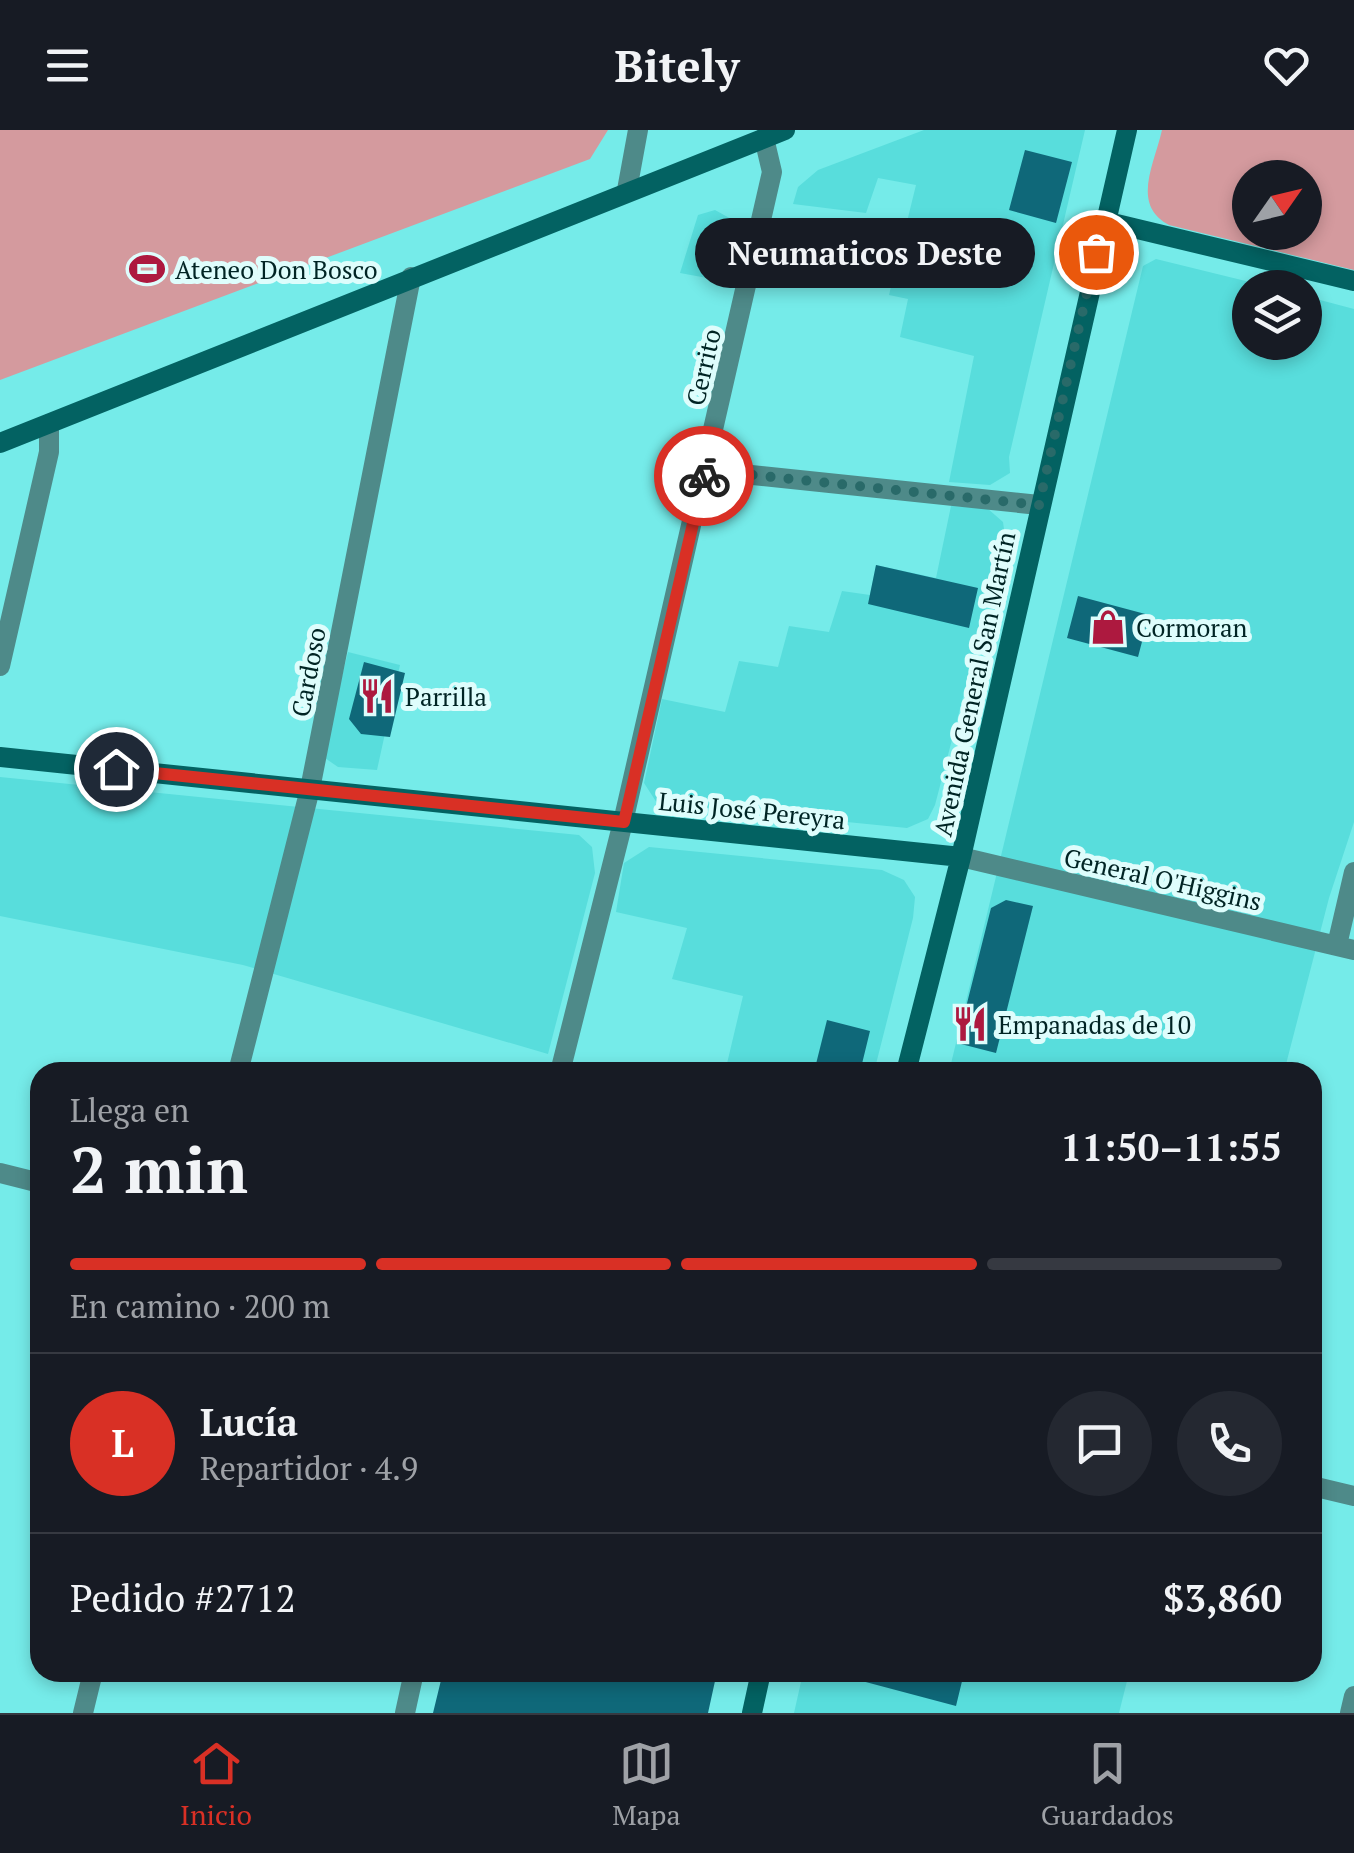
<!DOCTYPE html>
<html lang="es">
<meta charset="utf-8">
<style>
:root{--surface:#171b24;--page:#242831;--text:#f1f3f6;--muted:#9ea1a6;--line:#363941;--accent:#d93025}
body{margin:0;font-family:"PT Serif",serif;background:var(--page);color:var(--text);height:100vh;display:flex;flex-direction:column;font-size:38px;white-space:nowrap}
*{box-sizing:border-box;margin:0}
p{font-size:32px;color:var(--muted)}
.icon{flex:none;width:55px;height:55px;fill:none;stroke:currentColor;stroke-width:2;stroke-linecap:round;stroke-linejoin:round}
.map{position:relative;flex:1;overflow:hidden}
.details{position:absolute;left:30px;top:932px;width:1292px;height:620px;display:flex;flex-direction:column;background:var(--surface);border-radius:30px;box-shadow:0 5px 15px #0003}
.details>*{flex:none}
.needle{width:65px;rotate:56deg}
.buttons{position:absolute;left:1232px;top:30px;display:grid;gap:20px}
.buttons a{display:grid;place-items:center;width:90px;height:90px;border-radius:50%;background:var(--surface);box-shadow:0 5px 15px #0003;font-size:50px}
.pin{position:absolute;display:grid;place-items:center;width:85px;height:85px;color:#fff;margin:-42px;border:5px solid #fff;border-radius:50%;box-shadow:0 2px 10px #0007}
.courier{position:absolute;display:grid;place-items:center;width:100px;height:100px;margin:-50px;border:8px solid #d93025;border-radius:50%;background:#fff;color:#222;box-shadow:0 2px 12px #0007}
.bubble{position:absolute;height:70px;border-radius:35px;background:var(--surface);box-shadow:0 5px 15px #0003;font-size:32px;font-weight:600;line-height:70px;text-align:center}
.overview em{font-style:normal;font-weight:600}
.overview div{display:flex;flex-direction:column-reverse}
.overview{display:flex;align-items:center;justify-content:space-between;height:170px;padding:0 40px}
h1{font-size:65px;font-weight:600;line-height:75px}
.bar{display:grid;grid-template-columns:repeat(4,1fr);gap:15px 10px;align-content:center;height:120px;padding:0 40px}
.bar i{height:12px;border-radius:8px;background:var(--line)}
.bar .active{background:var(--accent)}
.bar p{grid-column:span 4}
.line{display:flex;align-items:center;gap:25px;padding:0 40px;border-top:2px solid var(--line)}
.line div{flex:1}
.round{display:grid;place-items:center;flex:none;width:105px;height:105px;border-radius:52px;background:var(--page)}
header{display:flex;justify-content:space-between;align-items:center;height:130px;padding:0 40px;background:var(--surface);font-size:45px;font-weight:600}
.tab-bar{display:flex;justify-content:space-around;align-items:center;height:140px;border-top:2px solid var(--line);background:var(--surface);font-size:28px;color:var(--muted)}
.tab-bar a{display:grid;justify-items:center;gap:5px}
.tab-bar .active{color:var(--accent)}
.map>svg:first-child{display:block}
.built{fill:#58dddc}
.green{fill:#d49a9e;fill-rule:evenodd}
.building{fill:#0f6879}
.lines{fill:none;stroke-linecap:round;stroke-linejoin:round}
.street{stroke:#4e8a89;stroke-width:20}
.secondary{stroke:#036262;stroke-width:20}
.done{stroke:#296a69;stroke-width:10;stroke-dasharray:0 18}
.route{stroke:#d93025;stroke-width:12}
.labels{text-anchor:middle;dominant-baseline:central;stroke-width:10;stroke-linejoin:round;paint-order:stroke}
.poi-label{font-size:25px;fill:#002424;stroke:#defdfc;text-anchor:start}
.street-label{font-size:25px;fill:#002424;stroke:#defdfc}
</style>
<header><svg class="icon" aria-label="menu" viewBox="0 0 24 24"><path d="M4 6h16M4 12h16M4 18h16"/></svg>Bitely<svg class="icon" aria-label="heart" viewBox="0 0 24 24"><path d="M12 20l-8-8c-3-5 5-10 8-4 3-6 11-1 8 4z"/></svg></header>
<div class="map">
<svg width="1354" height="1583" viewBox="0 0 1354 1583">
<rect width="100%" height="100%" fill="#75ebe9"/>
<!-- built -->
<path class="built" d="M924,0H1085L1009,327L1010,343L990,355L949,352L974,226L900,207L908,169L889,165L916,55L878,48L866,83L793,74L798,57L818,40Z
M715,80L733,90L718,150L680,143L698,85Z
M1156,129L1270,157L1250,158V212H1305V166L1354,179V692L1329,768L1284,942H949L1143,136Z
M951,376L987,378L1003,392L1005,406L935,675L928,689L907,698L657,673L644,653L662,569L725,582L739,531L778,537L789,496L829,502L842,461L870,465L876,435L936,448Z
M348,522L400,535L377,640L338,637L322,626Z
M0,647L579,705L592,717L595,743L548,924L243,835L0,786Z
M649,717L882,740L904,750L915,767L913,788L874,942H725L743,866L672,849L687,798L616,782L624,733Z
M803,1543H1129L1119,1583H794Z"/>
<!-- green -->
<path class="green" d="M0,0H608L590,29L0,250Z
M1162,0H1354V140L1169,95C1131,75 1154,35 1162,0ZM1250,48H1305V102H1250Z"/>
<!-- building -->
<path class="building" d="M1025,20L1072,32L1056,93L1009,80Z
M876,435L978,458L969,498L868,474Z
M1078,466L1149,485L1138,527L1067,508Z
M364,532L405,543L390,607L361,604L349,589Z
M1006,770L1033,776L996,923L957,913L991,778Z
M827,890L870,901L860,942H814Z
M443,1542H717L708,1583H433Z
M828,1542H962L964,1543L956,1576Z"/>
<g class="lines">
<!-- street -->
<path class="street" d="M627,60L638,0
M705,340L1039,375
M0,536L49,322V294
M961,727L1354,820
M1337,815L1354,742
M238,942L310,659L411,147
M560,942L623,692L772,42L764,8
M0,1043L40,1053
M1312,1356L1354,1366
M83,1583L93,1542
M405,1583L414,1542
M1350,1583L1354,1566"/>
<!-- secondary -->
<path class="secondary" d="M1104,91L1354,151
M0,313L785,0
M0,627L961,727
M906,942L961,727L1127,0
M752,1583L761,1542"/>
</g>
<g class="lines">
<!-- done -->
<path class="done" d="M704,346L705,340L1039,375L1096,122"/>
<!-- route -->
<path class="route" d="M116,639L624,692L704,346"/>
</g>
<!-- icons -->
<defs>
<symbol id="stadium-bare" viewBox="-9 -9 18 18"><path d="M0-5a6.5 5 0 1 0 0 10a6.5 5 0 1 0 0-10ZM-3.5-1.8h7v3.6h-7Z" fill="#ad193f" stroke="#defdfc" stroke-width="2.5" paint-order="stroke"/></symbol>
<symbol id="shop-bare" viewBox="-9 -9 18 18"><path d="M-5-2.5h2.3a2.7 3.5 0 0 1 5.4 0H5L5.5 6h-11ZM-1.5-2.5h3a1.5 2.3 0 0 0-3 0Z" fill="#ad193f" stroke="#defdfc" stroke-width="2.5" paint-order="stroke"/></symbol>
<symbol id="restaurant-bare" viewBox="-9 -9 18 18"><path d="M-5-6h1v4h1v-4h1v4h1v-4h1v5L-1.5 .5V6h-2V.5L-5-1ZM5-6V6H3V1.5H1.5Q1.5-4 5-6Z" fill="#ad193f" stroke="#defdfc" stroke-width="2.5" paint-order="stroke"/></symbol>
</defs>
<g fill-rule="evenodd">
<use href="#stadium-bare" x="122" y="114" width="50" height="50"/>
<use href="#shop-bare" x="1083" y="472" width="50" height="50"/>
<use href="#restaurant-bare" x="352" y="541" width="50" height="50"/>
<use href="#restaurant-bare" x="945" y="869" width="50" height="50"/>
</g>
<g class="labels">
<!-- poi labels -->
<g class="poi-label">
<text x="175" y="139">Ateneo Don Bosco</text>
<text x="1136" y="497">Cormoran</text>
<text x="405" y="566">Parrilla</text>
<text x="998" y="894">Empanadas de 10</text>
</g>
<!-- street labels -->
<g class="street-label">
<text transform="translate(703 237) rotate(-77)">Cerrito</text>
<text transform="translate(308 542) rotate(-79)">Cardoso</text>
<text transform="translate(974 554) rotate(-78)">Avenida General San Martín</text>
<text transform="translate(752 680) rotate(6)">Luis José Pereyra</text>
<text transform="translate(1163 749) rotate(13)">General O'Higgins</text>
</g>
</g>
</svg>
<div class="buttons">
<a><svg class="needle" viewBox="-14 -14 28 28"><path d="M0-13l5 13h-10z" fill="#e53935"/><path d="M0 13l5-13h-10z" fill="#9ea1a6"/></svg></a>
<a><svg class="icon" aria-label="layers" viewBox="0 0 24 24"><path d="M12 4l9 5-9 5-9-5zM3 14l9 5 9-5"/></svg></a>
</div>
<div class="pin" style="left:1096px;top:122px;background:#ea580c"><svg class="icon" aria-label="bag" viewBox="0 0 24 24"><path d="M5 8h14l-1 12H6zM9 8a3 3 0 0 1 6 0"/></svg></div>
<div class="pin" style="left:116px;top:639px;background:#1f2937"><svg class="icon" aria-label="home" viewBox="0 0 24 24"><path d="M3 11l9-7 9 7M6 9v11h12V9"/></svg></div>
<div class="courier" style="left:704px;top:346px"><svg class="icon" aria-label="bike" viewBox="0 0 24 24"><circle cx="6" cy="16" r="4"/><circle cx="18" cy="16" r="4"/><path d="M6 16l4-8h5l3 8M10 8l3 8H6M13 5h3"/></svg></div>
<div class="bubble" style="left:695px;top:88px;width:340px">Neumaticos Deste</div>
<section class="details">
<div class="overview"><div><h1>2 min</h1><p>Llega en</p></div><em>11:50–11:55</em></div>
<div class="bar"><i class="active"></i><i class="active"></i><i class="active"></i><i></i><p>En camino · 200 m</p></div>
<div class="line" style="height:180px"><b class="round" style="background:var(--accent);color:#fff">L</b><div><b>Lucía</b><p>Repartidor · 4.9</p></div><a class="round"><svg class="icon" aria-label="chat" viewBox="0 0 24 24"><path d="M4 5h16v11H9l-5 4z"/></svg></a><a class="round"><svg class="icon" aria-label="phone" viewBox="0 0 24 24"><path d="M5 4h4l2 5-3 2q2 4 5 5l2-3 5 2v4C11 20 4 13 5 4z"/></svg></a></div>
<div class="line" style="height:130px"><div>Pedido #2712</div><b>$3,860</b></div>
</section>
</div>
<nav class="tab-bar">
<a class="active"><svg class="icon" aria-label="home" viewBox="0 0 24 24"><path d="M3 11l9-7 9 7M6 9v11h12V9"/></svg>Inicio</a>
<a><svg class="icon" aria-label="map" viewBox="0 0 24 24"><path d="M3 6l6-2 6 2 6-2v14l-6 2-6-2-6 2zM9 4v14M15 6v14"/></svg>Mapa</a>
<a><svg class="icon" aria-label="saved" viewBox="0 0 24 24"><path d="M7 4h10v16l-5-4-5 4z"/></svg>Guardados</a>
</nav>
